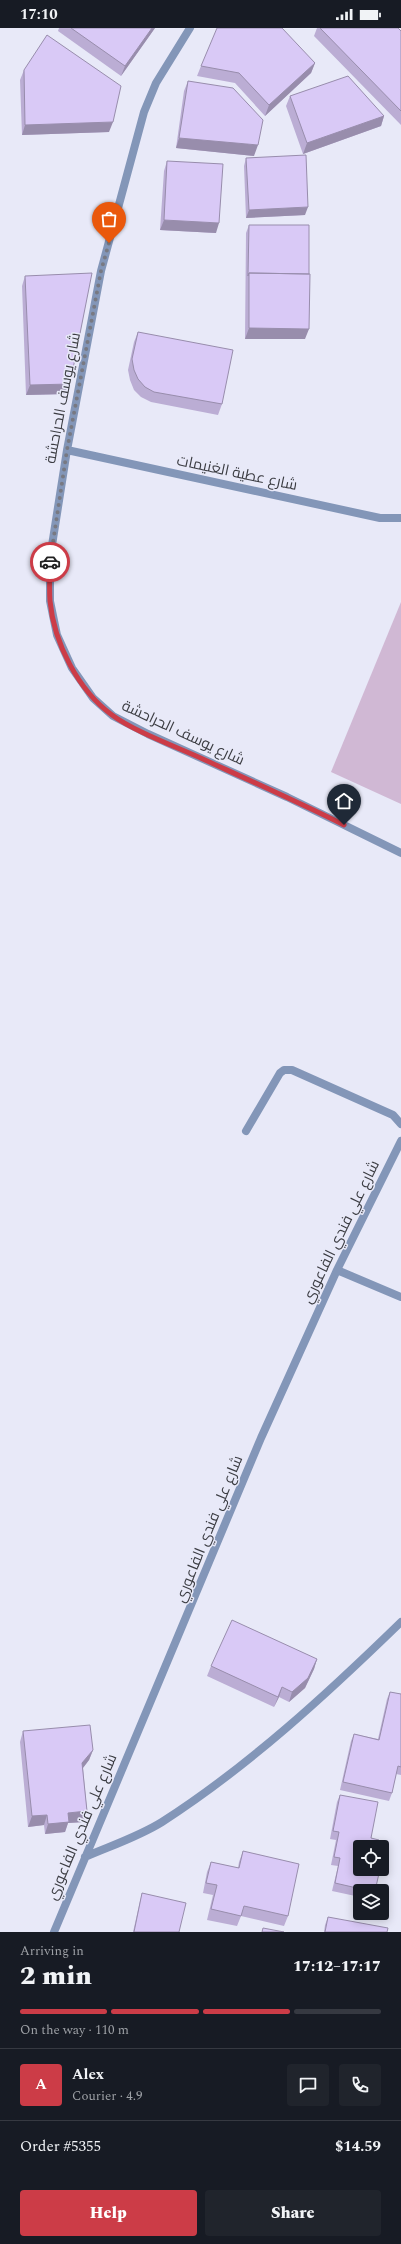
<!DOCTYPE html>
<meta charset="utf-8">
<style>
:root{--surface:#171b24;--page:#20242c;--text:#f1f3f6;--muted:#9ea1a6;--line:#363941;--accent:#cc3c47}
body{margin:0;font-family:Spectral,Cairo,serif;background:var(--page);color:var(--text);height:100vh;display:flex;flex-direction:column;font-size:15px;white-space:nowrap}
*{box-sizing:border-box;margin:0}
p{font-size:13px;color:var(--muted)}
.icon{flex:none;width:22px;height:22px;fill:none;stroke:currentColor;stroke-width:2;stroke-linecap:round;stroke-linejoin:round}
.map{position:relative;height:1904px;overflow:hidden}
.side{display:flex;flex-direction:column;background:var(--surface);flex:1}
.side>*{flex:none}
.fabs{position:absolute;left:353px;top:1812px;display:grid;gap:8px}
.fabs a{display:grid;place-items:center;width:36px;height:36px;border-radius:4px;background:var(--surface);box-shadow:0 2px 10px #0003;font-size:20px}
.pin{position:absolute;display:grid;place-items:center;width:34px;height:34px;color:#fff;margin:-41px -17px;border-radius:50% 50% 50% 0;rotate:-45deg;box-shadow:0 0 4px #0007}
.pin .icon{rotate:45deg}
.courier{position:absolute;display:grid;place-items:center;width:40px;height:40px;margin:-20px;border:3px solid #cc3c47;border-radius:50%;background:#fff;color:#222;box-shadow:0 1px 5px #0007}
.summary em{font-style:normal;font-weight:800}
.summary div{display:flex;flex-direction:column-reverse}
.summary{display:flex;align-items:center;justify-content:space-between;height:68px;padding:0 20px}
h1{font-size:26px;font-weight:800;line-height:30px}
.bar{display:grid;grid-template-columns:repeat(4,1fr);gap:6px 4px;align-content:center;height:48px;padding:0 20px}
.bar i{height:5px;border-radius:3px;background:var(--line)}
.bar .current{background:var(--accent)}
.bar p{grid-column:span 4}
.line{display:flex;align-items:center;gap:10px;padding:0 20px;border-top:1px solid var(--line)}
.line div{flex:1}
.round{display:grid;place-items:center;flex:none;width:42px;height:42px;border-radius:4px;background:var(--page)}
.primary-button{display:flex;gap:8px;margin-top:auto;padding:8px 20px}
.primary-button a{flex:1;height:46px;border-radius:4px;background:var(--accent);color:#fff;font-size:16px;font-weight:800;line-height:46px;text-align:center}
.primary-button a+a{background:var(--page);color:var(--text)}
.status{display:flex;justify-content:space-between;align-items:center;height:28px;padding:0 20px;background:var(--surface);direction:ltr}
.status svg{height:11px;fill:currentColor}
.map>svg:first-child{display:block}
.green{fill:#d0b8d4}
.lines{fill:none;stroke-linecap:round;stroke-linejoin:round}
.street{stroke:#8396b8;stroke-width:8}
.wall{fill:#bbadd4}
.shaded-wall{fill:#988dac}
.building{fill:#d9c9f6;stroke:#988dac}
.done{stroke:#787982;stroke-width:4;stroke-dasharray:0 7.2}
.route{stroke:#cc3c47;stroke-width:5}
.labels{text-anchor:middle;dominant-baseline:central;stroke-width:3;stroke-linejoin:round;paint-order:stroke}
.street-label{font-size:15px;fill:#3b3c42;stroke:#e8e9f8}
</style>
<div class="status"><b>17:10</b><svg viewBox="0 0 49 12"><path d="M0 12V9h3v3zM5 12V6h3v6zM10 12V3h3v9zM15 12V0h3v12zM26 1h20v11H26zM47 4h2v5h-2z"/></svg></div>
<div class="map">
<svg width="401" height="1904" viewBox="0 0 401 1904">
<rect width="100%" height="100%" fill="#e8e9f8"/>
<!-- green -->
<path class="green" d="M401,574V776L331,744Z"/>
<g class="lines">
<!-- street -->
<path class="street" d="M190,0L156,55L144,84L101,243L67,422L50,530V573L57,607L72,640L93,670L113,688L148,706L287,769L401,825
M67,422L380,490H401
M246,1103L280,1045L284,1042H292L393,1087L401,1096
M337,1242L401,1269
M85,1829C110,1818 138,1809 162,1794C249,1738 327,1666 401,1594
M54,1904L261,1410L337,1242L401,1113"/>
</g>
<!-- wall -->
<path class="wall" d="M59,0H155L121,48L58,3Z
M317,0H398L401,3V97L314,8Z
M315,35L311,45L265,88L235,55L197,48L201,38Z
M24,42L109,104L22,107L20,52Z
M188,53L254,128L176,120L184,63Z
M290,68L384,88L381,98L303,126L286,78Z
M246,130L305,187L246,190L244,138Z
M167,133L216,205L160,202L164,143Z
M249,197L305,311H245L246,205Z
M25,248L70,356L66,366L26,367L22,258Z
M138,304L222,376L218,387L151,374L141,369L134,362L130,352L128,342L134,314Z
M317,1631L314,1641L305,1660L289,1674L279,1669L274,1679L207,1648L211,1638Z
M390,1664L401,1666V1747L396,1746L392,1765L389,1773L340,1762L351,1713L354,1706L378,1711L387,1671Z
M23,1703L93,1722L89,1732L83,1740L87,1783L84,1794L68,1795L65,1804L45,1806L44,1797L28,1799L20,1714Z
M340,1767L360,1819L375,1863H360V1869L332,1863L338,1838L331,1837L336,1812L330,1811L337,1774Z
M243,1823L288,1888L284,1898L241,1888L237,1898L207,1892L213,1867L203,1865L207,1844L211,1834L238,1840L239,1834Z
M142,1865L179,1904H133L140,1873Z
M328,1889L387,1904H324L325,1897Z"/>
<!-- shaded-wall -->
<path class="shaded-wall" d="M152,0H155L121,48L125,38Z
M315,35L311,45L265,88L269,77Z
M384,88L381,98L303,126L307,115Z
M113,94L109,104L22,107L25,97Z
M179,110L258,117L254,128L176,120Z
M308,179L305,187L246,190L249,182Z
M164,192L219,195L216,205L160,202Z
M249,300L309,301L305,311H245Z
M70,356L66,366L26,367L30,357Z
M317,1631L314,1641L305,1660L289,1674L292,1664Z
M282,1659L279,1669L274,1679Z
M93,1722L89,1732L79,1745L82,1735Z
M87,1783L84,1794L68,1795L65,1804L45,1806L48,1796L68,1785Z
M47,1787L44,1797L28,1799L32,1788Z"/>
<!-- building -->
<path class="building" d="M71,0H152L125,38Z
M217,0H282L315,35L269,77L239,45L201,38Z
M320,0H398L401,3V83Z
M47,7L121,58L113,94L25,97L24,42Z
M348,48L384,88L307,115L290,68Z
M188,53L233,60L263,92L258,117L179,110Z
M306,127L308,179L249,182L246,130Z
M167,133L223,136L219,195L164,192Z
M249,197H309V246L249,245L248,248Z
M92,245L70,356L30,357L25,248Z
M249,245L310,246L309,301L249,300Z
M138,304L233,322L222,376L154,364L145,359L138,351L134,342L132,331Z
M232,1592L317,1631L308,1650L292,1664L282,1659L278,1669L211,1638Z
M390,1664L401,1666V1739L398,1738L392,1765L343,1754L354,1706L379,1712Z
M90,1697L93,1722L82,1735L87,1783L68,1785L69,1794L48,1796L47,1787L32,1788L23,1703Z
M340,1767L378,1774L371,1810L379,1812L378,1819H360V1841H380L375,1863H370L335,1855L340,1830L334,1829L339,1804L333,1803Z
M243,1823L299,1836L288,1888L244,1878L241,1888L211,1881L217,1857L206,1855L211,1834L239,1840Z
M142,1865L186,1875L179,1904H134Z
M328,1889L388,1900L387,1904H325Z
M263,1900L284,1904H262Z"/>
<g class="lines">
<!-- done -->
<path class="done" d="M50,534L67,422L101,243L109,215"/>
<!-- route -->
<path class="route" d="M50,534C50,547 49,560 50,573C54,615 78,662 112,687C135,704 177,719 205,732C251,753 298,774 344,797"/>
</g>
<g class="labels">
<!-- street labels -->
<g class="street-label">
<text transform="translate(63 370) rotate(-79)">شارع يوسف الحراحشة</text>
<text transform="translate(237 445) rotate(12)">شارع عطية الغنيمات</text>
<text transform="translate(183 705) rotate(25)">شارع يوسف الحراحشة</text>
<text transform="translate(341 1204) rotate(-64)">شارع علي فندي الفاعوري</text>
<text transform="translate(209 1501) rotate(-68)">شارع علي فندي الفاعوري</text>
<text transform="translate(82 1799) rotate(-67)">شارع علي فندي الفاعوري</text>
</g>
</g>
</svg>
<div class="fabs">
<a><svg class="icon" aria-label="locate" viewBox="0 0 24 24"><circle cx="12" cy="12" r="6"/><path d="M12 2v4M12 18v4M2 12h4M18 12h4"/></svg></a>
<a><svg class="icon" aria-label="layers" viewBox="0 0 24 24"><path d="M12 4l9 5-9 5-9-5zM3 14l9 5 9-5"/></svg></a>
</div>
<div class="pin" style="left:109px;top:215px;background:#ea580c"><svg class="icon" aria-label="bag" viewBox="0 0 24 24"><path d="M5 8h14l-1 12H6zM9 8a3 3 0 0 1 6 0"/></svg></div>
<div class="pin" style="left:344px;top:797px;background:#1f2937"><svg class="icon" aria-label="home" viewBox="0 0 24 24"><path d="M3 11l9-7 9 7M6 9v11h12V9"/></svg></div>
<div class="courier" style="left:50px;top:534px"><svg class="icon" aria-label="car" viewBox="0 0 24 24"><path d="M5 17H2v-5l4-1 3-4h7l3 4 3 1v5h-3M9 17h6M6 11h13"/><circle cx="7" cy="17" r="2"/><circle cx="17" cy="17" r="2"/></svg></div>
</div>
<section class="side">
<div class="summary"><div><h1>2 min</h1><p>Arriving in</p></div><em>17:12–17:17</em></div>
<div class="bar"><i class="current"></i><i class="current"></i><i class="current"></i><i></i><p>On the way · 110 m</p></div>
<div class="line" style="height:72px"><b class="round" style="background:var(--accent);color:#fff">A</b><div><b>Alex</b><p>Courier · 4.9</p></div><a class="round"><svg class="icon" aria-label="chat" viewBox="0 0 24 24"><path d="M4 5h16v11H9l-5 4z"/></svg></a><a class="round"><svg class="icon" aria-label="phone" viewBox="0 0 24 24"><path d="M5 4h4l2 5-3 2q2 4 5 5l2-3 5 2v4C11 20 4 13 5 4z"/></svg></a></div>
<div class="line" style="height:52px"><div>Order #5355</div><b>$14.59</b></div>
<div class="primary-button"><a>Help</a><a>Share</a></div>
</section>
